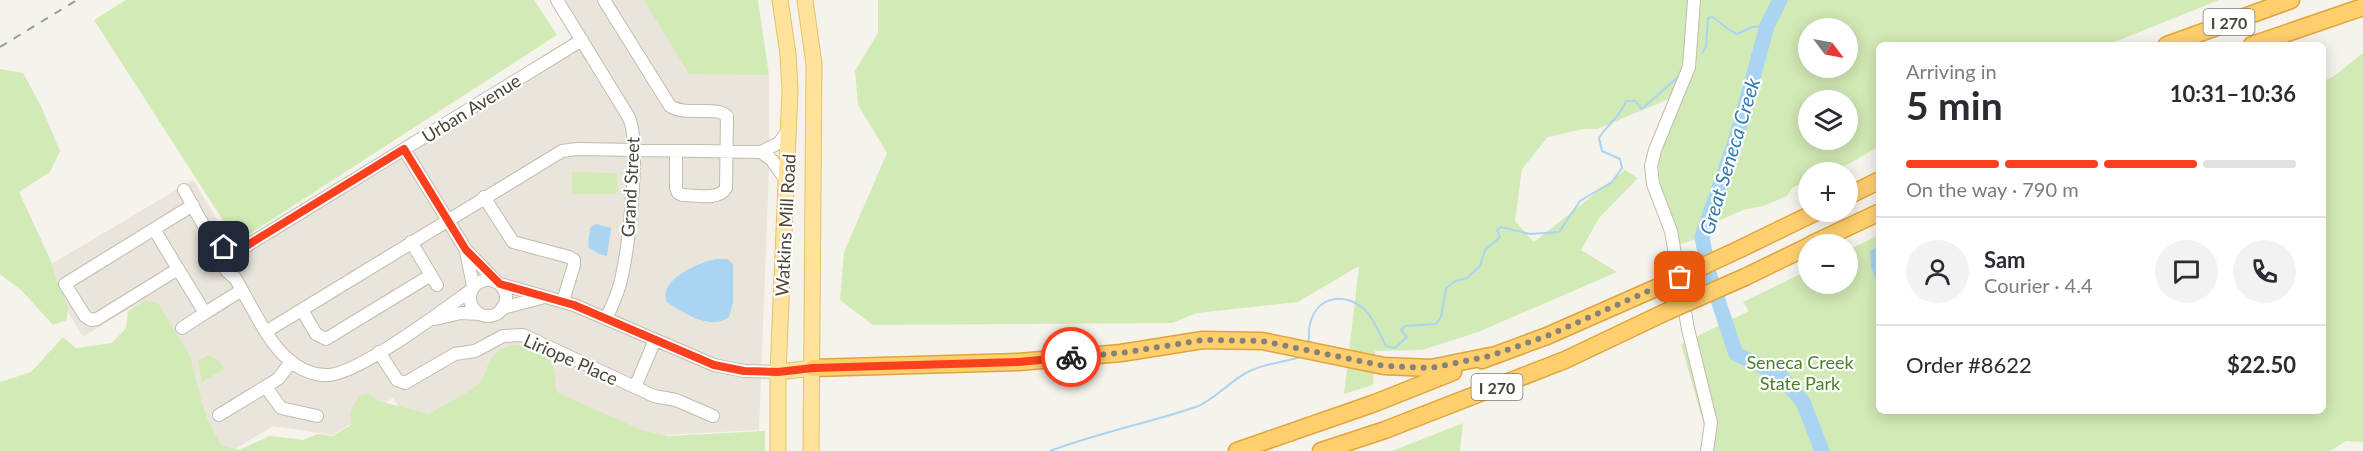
<!DOCTYPE html>
<meta charset="utf-8">
<style>
:root{--surface:#fff;--page:#f2f2f3;--text:#2b2b33;--muted:#7c7c81;--line:#e1e1e2;--accent:#fc3f1d}
body{margin:0;font-family:Lato,sans-serif;background:var(--page);color:var(--text);height:100vh;display:flex;flex-direction:column;font-size:22px;white-space:nowrap}
*{box-sizing:border-box;margin:0}
p{font-size:20px;color:var(--muted)}
.icon{flex:none;width:33px;height:33px;fill:none;stroke:currentColor;stroke-width:2;stroke-linecap:round;stroke-linejoin:round}
.map{position:relative;flex:1;overflow:hidden}
.details{position:absolute;left:1876px;top:42px;width:450px;height:372px;display:flex;flex-direction:column;background:var(--surface);border-radius:9px;box-shadow:0 3px 15px #0003}
.details>*{flex:none}
.needle{width:39px;rotate:122deg}
.fabs{position:absolute;left:1798px;top:18px;display:grid;gap:12px}
.fabs a{display:grid;place-items:center;width:60px;height:60px;border-radius:50%;background:var(--surface);box-shadow:0 3px 15px #0003;font-size:30px}
.pin{position:absolute;display:grid;place-items:center;width:51px;height:51px;color:#fff;margin:-26px;border-radius:12px;box-shadow:0 3px 9px #0006}
.courier{position:absolute;display:grid;place-items:center;width:60px;height:60px;margin:-30px;border:4px solid #fc3f1d;border-radius:50%;background:#fff;color:#222;box-shadow:0 2px 8px #0007}
.headline em{font-style:normal;font-weight:700}
.headline div{display:flex;flex-direction:column-reverse}
.headline{display:flex;align-items:center;justify-content:space-between;height:102px;padding:0 30px}
h1{font-size:39px;font-weight:700;line-height:45px}
.bar{display:grid;grid-template-columns:repeat(4,1fr);gap:9px 6px;align-content:center;height:72px;padding:0 30px}
.bar i{height:8px;border-radius:4px;background:var(--line)}
.bar .active{background:var(--accent)}
.bar p{grid-column:span 4}
.line{display:flex;align-items:center;gap:15px;padding:0 30px;border-top:2px solid var(--line)}
.line div{flex:1}
.round{display:grid;place-items:center;flex:none;width:63px;height:63px;border-radius:32px;background:var(--page)}
.map>svg:first-child{display:block}
.residential{fill:#eae5da}
.green{fill:#d2eab5;fill-rule:evenodd}
.water{fill:#a9d4f2}
.lines{fill:none;stroke-linecap:round;stroke-linejoin:round}
.stream{stroke:#a9d4f2;stroke-width:2}
.river{stroke:#a9d4f2;stroke-width:15}
.minor-casing{stroke:#c2bbae;stroke-width:14}
.major-casing{stroke:#e6c16a;stroke-width:17}
.highway-casing{stroke:#e0a43c;stroke-width:19}
.minor{stroke:#fff;stroke-width:12}
.major{stroke:#ffe39c;stroke-width:15}
.highway{stroke:#ffcf6e;stroke-width:16}
.rail{stroke:#9a9a9a;stroke-width:2;stroke-dasharray:8 8;stroke-linecap:butt}
.highway-bridge-casing{stroke:#e0a43c;stroke-width:19;stroke-linecap:butt}
.highway-bridge{stroke:#ffcf6e;stroke-width:16}
.done{stroke:#878178;stroke-width:6;stroke-dasharray:0 10.8}
.route{stroke:#fc3f1d;stroke-width:8}
.labels{text-anchor:middle;dominant-baseline:central;stroke-width:4.5;stroke-linejoin:round;paint-order:stroke}
.shield{fill:#fff;stroke:#817c74;stroke-width:1.5}
.shield-label{font-size:16px;font-weight:bold;fill:#4b4439}
.street-label{font-size:18px;fill:#4b4439;stroke:#fff}
.park-label{font-size:18px;fill:#4a7f2a;stroke:#fff}
.water-label{font-size:20px;font-style:italic;fill:#2e7ab2;stroke:#fff}
</style>
<div class="map">
<svg width="2363" height="451" viewBox="0 0 2363 451">
<rect width="100%" height="100%" fill="#f6f3ec"/>
<!-- residential -->
<path class="residential" d="M550,0H646L690,72L769,74V170L759,430L643,436L413,428L393,398L333,435L273,426L232,451H221L132,307L83,337L43,269L193,180L229,239L234,242H240L565,43L570,38V32Z"/>
<!-- green -->
<path class="green" d="M126,0H534L557,35L237,242L94,20Z
M644,0H758L769,75L689,74Z
M878,0H2219L2107,45H1880L1879,146C1853,162 1840,172 1809,172V180L1792,188L1787,196L1763,206L1743,210L1705,227L1702,237L1678,245C1669,214 1652,173 1661,142C1666,126 1674,110 1681,94L1597,129H1583L1548,137L1522,169L1515,221L1534,242L1625,170L1638,178L1599,218L1581,250L1617,272L1478,332L1422,350L1375,351L1373,385L1344,394L1359,266L1298,302L1197,313L1172,323L873,325L840,300L844,252L887,153L858,105L855,71L878,33ZM1809,28H1848V68H1809ZM1809,100H1848V140H1809Z
M2363,53V442L2346,441L2330,451H1702L1706,433L1681,344L1749,311L1743,302L1809,270V284H1848V250L1879,235L1880,411H2324V81L2334,76Z
M0,69L23,73L41,106L60,151L50,172L19,192L51,261L57,282L68,306L67,320L53,325L22,291L0,274Z
M572,172L617,173V194H572Z
M145,301L158,303L190,356L200,396L208,421L221,445L239,450L270,436L303,440L317,434L333,436L351,425C349,412 352,406 360,396L369,394L378,401L429,414C442,406 471,392 480,382C487,374 486,362 495,354C514,337 543,344 553,367C556,374 555,382 556,390L560,394L644,431L668,436L765,431V451H0V382L31,372L63,337L76,348L112,343L126,328L128,311Z
M208,355L218,360L224,369L202,382L198,361Z
M1463,423L1460,451H1392Z"/>
<!-- water -->
<path class="water" d="M596,224L611,228L607,256L599,254L588,247L590,228Z
M1879,246V289L1871,266L1870,251Z
M716,259H727L733,264V303L729,317C711,331 683,313 667,302C657,280 700,262 716,259Z"/>
<g class="lines">
<!-- stream -->
<path class="stream" d="M1702,53L1706,47L1708,18L1712,17C1721,22 1727,30 1737,34L1752,27L1767,26
M1308,343C1310,337 1308,330 1310,324C1317,296 1344,292 1364,309C1373,317 1380,335 1386,346L1395,348L1407,337L1401,330L1405,326L1436,324L1441,317L1446,288L1456,281L1467,278L1480,266L1485,250L1500,237L1497,230L1501,227L1530,234L1559,232L1580,201L1612,182L1622,168L1620,159L1602,151L1599,138C1607,125 1621,116 1626,101H1635L1642,109L1679,76
M1050,451C1098,433 1148,423 1196,407C1214,400 1229,382 1246,373C1263,363 1284,363 1303,356"/>
<!-- river -->
<path class="river" d="M1780,0L1767,26L1736,139L1702,237L1709,273L1736,354L1780,375L1803,402L1822,451"/>
<defs>
<path id="minor" d="M557,0L628,116C642,140 628,250 621,280C618,294 612,306 606,319
M604,0L670,106C687,117 714,105 727,116L726,188C719,201 695,195 682,195L678,193L676,188V151
M1694,0L1689,67L1655,150L1651,166L1653,184L1671,231L1688,329L1711,423L1707,451
M404,149L466,250L496,281
M787,182L772,160L761,152L779,143L789,129
M184,190C196,210 211,251 238,251L582,40
M484,197L513,242L569,257L574,260V265L563,301
M193,205L65,284L85,316L91,320L97,319L178,269L205,313L242,290
M154,229L178,269
M209,237C210,250 224,271 235,278C249,301 268,343 288,359C299,369 314,376 329,375C361,372 442,311 471,290
M411,242L437,285
M466,251L473,286
M470 298a18 18 0 1 1 36 0a18 18 0 1 1-36 0Z
M500,284L574,305L714,365L744,371L778,372
M502,308L541,298
M302,310L316,334L326,339L431,275
M435,319L461,313L480,314
M182,328L205,313
M267,331L562,151L577,149L761,152
M379,352L397,380L405,383L455,354L475,351L503,336L523,335L654,396L676,400L713,416
M266,387L281,408L317,416
M635,387L655,340
M219,415L278,379L291,362"/>
<path id="major" d="M805,0L814,64L811,451
M778,372L813,368
M778,451V372L790,90L788,54L780,0"/>
<path id="highway" d="M2167,45L2291,0
M2252,45L2363,7
M1848,196L1880,180
M1812,244L1880,212
M1742,248L1816,212
M1745,277L1809,246
M1482,360L1547,336L1665,284
M813,368L1019,362L1121,353L1203,340L1262,341L1384,366L1431,368L1490,356
M1237,451L1375,403L1453,372
M1321,451L1385,430L1565,360L1668,311"/>
</defs>
<!-- minor casing -->
<use href="#minor" class="minor-casing"/>
<!-- major casing -->
<use href="#major" class="major-casing"/>
<!-- highway casing -->
<use href="#highway" class="highway-casing"/>
<!-- minor -->
<use href="#minor" class="minor"/>
<!-- major -->
<use href="#major" class="major"/>
<!-- highway -->
<use href="#highway" class="highway"/>
<!-- rail -->
<path class="rail" d="M0,47L77,0"/>
<defs>
<path id="highway-bridge" d="M1665,284L1742,248
M1668,311L1745,277"/>
</defs>
<!-- highway-bridge casing -->
<use href="#highway-bridge" class="highway-bridge-casing"/>
<!-- highway-bridge -->
<use href="#highway-bridge" class="highway-bridge"/>
</g>
<g class="lines">
<!-- done -->
<path class="done" d="M1071,357L1121,353L1203,340L1262,341L1384,366L1431,368L1490,356L1547,336L1680,277"/>
<!-- route -->
<path class="route" d="M224,247L238,251L404,149L466,250L500,284L574,305L714,365L744,371L778,372L813,368L1019,362L1071,357"/>
</g>
<g class="labels">
<!-- shield labels -->
<g class="shield">
<rect x="2203.5" y="9" width="51" height="26" rx="4.5"/>
<rect x="1471.5" y="374" width="51" height="26" rx="4.5"/>
</g>
<g class="shield-label">
<text x="2229" y="22">I 270</text>
<text x="1497" y="387">I 270</text>
</g>
<!-- street labels -->
<g class="street-label">
<text transform="translate(471 108) rotate(-32)">Urban Avenue</text>
<text transform="translate(630 187) rotate(-87)">Grand Street</text>
<text transform="translate(785 225) rotate(-87)">Watkins Mill Road</text>
<text transform="translate(571 359) rotate(24)">Liriope Place</text>
</g>
<!-- park labels -->
<g class="park-label">
<text x="1800" y="362">Seneca Creek<tspan x="1800" dy="21">State Park</tspan></text>
</g>
<!-- water labels -->
<g class="water-label">
<text transform="translate(1729 156) rotate(-73)">Great Seneca Creek</text>
</g>
</g>
</svg>
<div class="fabs">
<a><svg class="needle" viewBox="-14 -14 28 28"><path d="M0-13l5 13h-10z" fill="#e53935"/><path d="M0 13l5-13h-10z" fill="#7c7c81"/></svg></a>
<a><svg class="icon" aria-label="layers" viewBox="0 0 24 24"><path d="M12 4l9 5-9 5-9-5zM3 14l9 5 9-5"/></svg></a>
<a>+</a>
<a>−</a>
</div>
<div class="pin" style="left:1680px;top:277px;background:#ea580c"><svg class="icon" aria-label="bag" viewBox="0 0 24 24"><path d="M5 8h14l-1 12H6zM9 8a3 3 0 0 1 6 0"/></svg></div>
<div class="pin" style="left:224px;top:247px;background:#1f2937"><svg class="icon" aria-label="home" viewBox="0 0 24 24"><path d="M3 11l9-7 9 7M6 9v11h12V9"/></svg></div>
<div class="courier" style="left:1071px;top:357px"><svg class="icon" aria-label="bike" viewBox="0 0 24 24"><circle cx="6" cy="16" r="4"/><circle cx="18" cy="16" r="4"/><path d="M6 16l4-8h5l3 8M10 8l3 8H6M13 5h3"/></svg></div>
<section class="details">
<div class="headline"><div><h1>5 min</h1><p>Arriving in</p></div><em>10:31–10:36</em></div>
<div class="bar"><i class="active"></i><i class="active"></i><i class="active"></i><i></i><p>On the way · 790 m</p></div>
<div class="line" style="height:108px"><a class="round"><svg class="icon" aria-label="person" viewBox="0 0 24 24"><circle cx="12" cy="8" r="4"/><path d="M4 21q1-7 8-7t8 7"/></svg></a><div><b>Sam</b><p>Courier · 4.4</p></div><a class="round"><svg class="icon" aria-label="chat" viewBox="0 0 24 24"><path d="M4 5h16v11H9l-5 4z"/></svg></a><a class="round"><svg class="icon" aria-label="phone" viewBox="0 0 24 24"><path d="M5 4h4l2 5-3 2q2 4 5 5l2-3 5 2v4C11 20 4 13 5 4z"/></svg></a></div>
<div class="line" style="height:78px"><div>Order #8622</div><b>$22.50</b></div>
</section>
</div>
